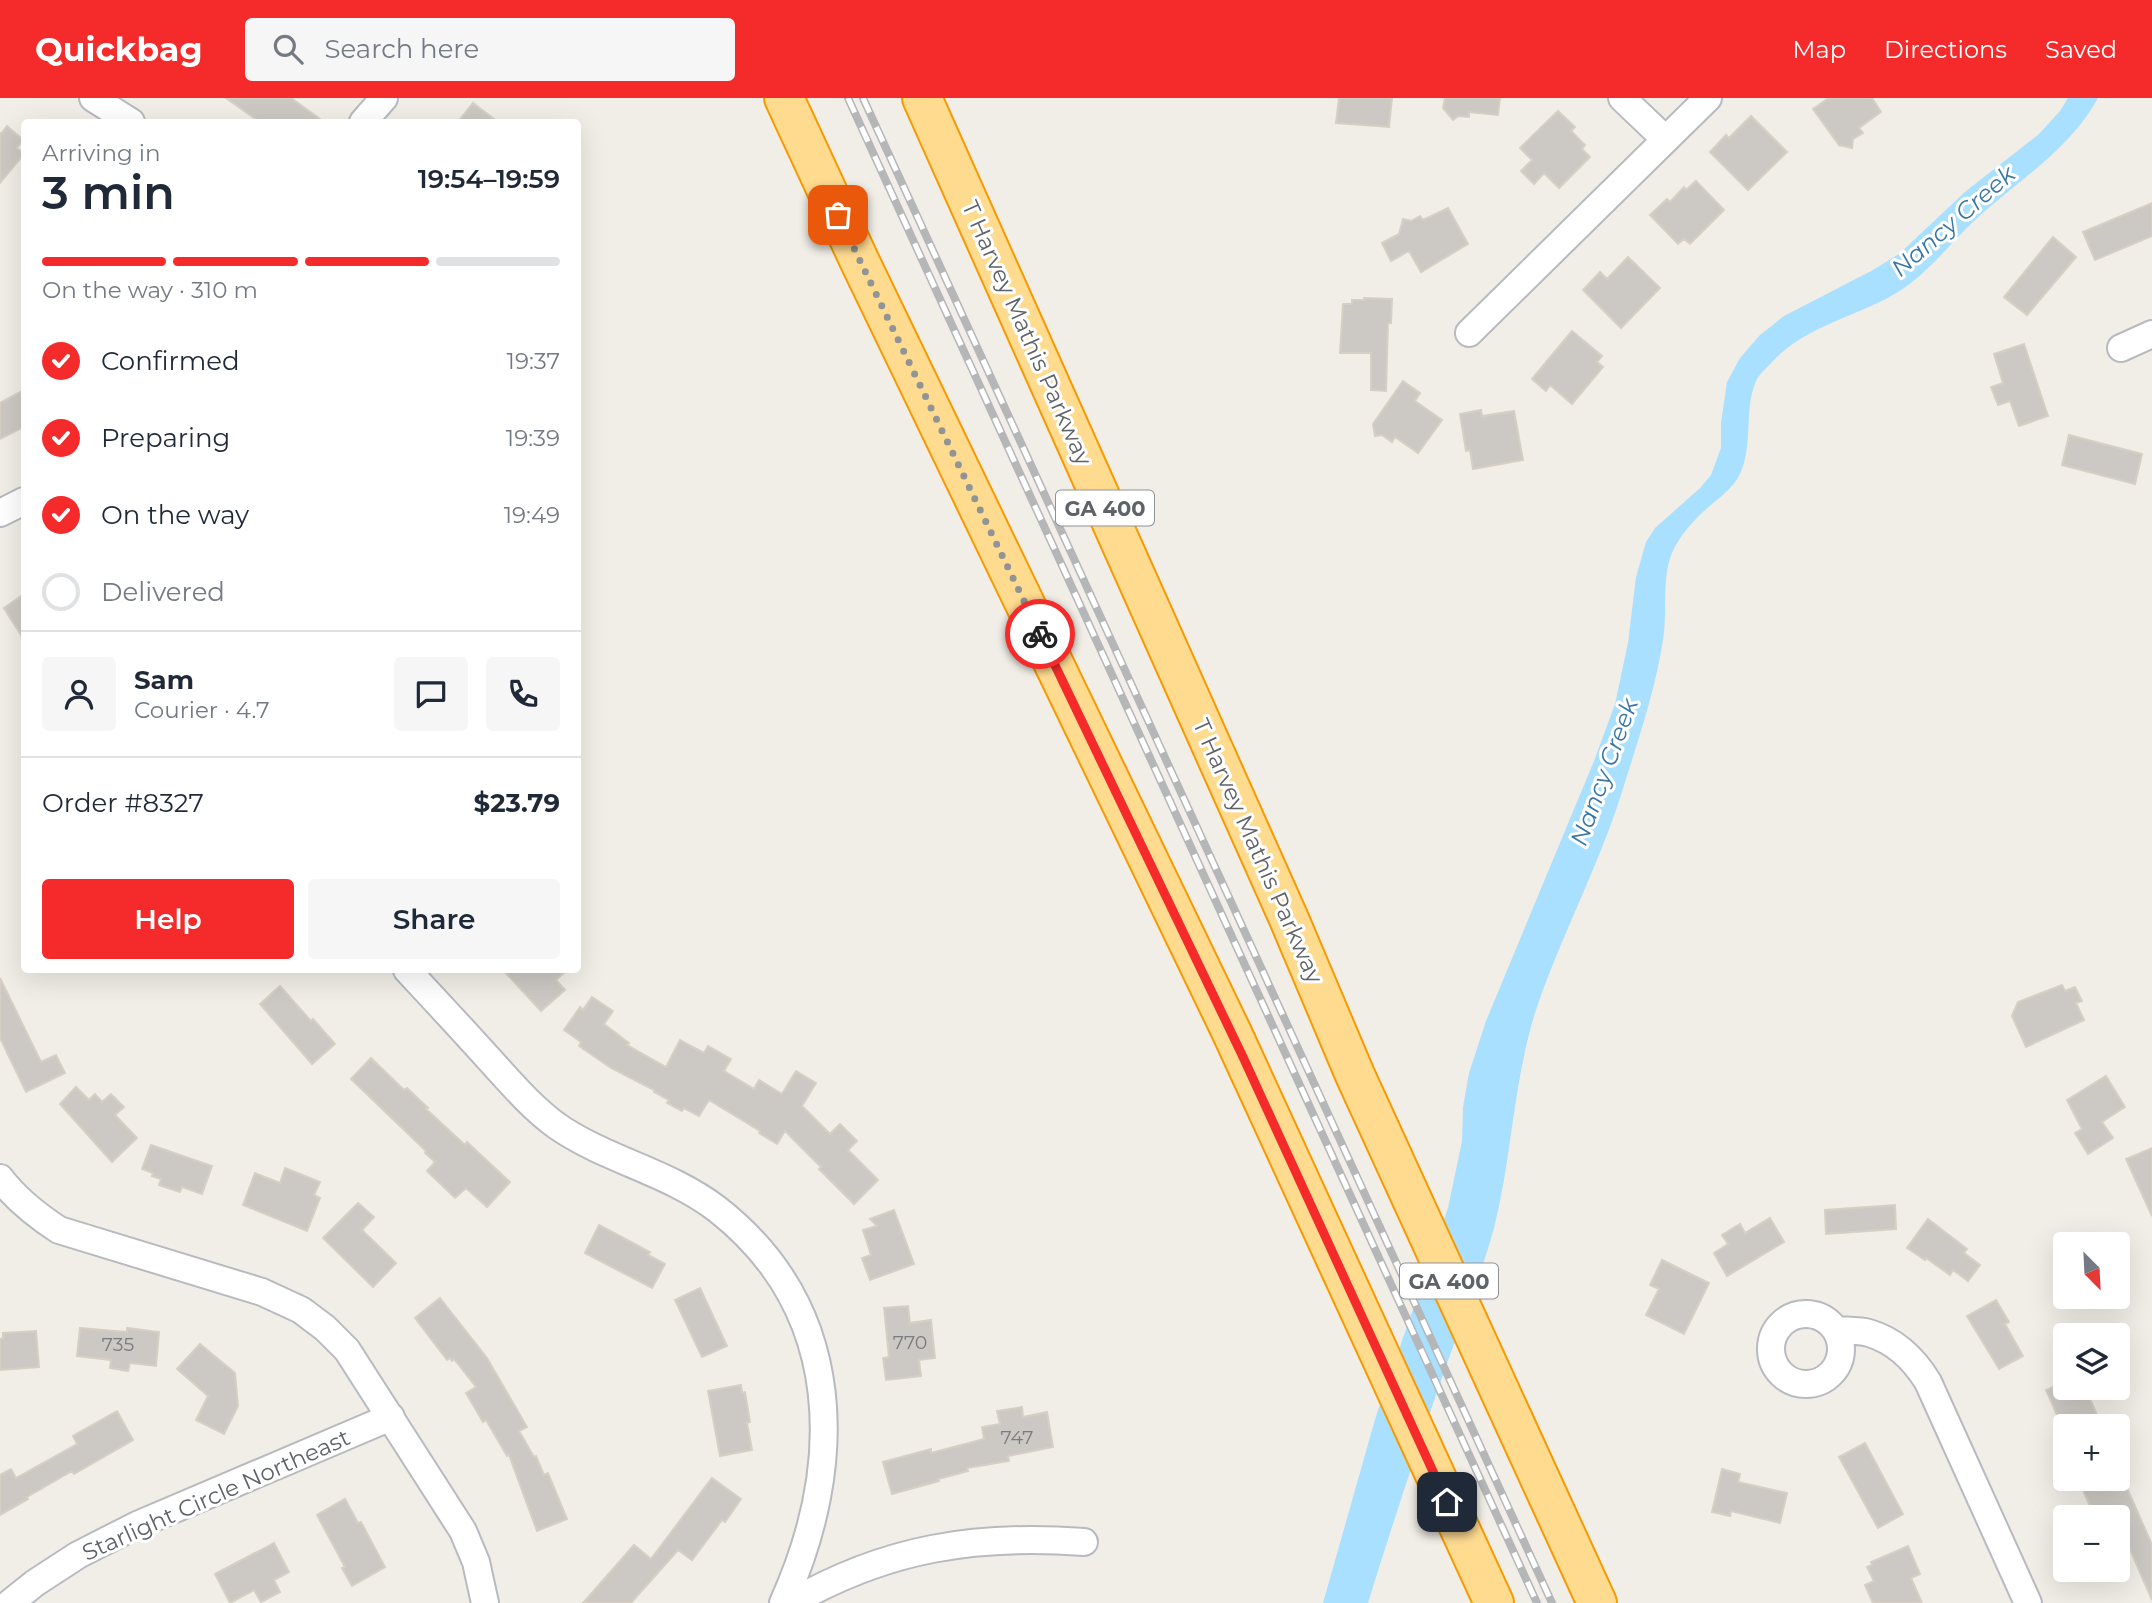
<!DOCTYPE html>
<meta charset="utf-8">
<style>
:root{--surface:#fff;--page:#f6f6f7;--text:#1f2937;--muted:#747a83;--line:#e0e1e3;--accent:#f42b2a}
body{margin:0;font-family:Montserrat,sans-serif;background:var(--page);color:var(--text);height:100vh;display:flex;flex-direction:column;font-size:26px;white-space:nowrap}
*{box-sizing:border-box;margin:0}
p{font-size:23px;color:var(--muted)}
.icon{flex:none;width:38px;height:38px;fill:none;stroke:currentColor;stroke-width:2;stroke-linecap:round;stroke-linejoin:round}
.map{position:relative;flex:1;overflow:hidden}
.details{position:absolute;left:21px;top:21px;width:560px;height:854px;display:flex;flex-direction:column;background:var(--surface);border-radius:7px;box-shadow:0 7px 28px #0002}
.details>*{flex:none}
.needle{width:46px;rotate:156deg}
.buttons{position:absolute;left:2053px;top:1134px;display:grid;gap:14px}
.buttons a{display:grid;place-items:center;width:77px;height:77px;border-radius:7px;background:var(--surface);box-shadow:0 7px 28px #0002;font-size:35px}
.pin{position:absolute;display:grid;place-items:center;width:60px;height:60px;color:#fff;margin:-30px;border-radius:14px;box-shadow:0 4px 10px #0006}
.courier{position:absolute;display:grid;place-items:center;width:70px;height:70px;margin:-35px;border:5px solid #f42b2a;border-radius:50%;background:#fff;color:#222;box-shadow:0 2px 9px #0007}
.summary em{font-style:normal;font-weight:600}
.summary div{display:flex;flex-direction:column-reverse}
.summary{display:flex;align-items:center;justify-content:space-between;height:119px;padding:0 21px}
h1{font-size:46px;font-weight:600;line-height:52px}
.bar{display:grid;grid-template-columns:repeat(4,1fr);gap:10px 7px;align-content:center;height:84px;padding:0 21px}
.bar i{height:9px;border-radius:5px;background:var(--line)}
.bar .selected{background:var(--accent)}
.bar p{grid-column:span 4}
.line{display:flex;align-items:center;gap:18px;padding:0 21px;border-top:2px solid var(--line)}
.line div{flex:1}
.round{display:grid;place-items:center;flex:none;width:74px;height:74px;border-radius:7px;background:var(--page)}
ol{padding:0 21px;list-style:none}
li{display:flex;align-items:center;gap:21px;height:77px}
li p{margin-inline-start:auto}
li .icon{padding:7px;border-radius:50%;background:var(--accent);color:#fff;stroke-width:4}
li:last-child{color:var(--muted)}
li i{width:38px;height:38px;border:4px solid var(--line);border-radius:50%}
.button{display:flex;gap:14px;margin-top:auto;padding:14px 21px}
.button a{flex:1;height:80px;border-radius:7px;background:var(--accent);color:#fff;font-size:28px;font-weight:600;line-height:80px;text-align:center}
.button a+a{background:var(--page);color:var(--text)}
header{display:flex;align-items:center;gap:42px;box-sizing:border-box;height:98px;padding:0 35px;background:var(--accent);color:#fff}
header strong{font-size:33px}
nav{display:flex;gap:38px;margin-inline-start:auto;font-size:24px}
.search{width:490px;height:63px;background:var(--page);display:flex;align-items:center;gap:18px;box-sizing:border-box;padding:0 24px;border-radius:7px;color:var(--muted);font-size:26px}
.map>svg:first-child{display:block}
.water{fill:#a9e0ff}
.building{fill:#ccc9c4;stroke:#d6d0c4;stroke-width:2}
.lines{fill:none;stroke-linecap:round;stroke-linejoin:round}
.minor-casing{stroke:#b7babe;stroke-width:30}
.highway-casing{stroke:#f89900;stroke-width:42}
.minor{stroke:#fff;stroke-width:26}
.highway{stroke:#ffdb90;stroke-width:38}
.rail-casing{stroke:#b5b6b7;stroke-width:8}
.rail{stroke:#fff;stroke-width:5;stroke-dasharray:16;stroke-linecap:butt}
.done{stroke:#919494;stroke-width:7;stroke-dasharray:0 12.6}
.route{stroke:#f42b2a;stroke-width:9}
.labels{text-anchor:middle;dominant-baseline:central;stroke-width:6;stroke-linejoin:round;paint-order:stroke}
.number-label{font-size:19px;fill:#7a7c7f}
.shield{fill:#fff;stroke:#8e9295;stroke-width:2}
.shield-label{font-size:21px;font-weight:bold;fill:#5e6368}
.street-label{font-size:23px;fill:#5e6368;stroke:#fff}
.water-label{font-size:24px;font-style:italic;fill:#3876a6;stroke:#fff}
</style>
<header>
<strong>Quickbag</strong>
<div class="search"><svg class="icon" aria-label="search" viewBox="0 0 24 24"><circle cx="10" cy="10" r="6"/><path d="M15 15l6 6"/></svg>Search here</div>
<nav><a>Map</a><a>Directions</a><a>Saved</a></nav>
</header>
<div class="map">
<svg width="2152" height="1505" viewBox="0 0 2152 1505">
<rect width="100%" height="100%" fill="#f1eee7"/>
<!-- water -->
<path class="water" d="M2068,0H2098C2070,52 2016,84 1974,123C1953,143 1934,167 1911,185C1870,217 1811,223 1774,262C1769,268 1761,274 1757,281C1743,310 1754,346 1740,376C1732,392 1717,401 1704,413C1691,425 1679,439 1672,455C1661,481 1668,514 1663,542C1655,594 1637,645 1622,694C1598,770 1560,840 1535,915C1513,986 1512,1059 1494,1130C1481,1178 1461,1225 1445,1271C1418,1349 1392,1427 1368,1505H1323L1376,1318L1448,1110L1462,1043L1463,1009L1469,975L1486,923L1594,663L1615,606L1628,545L1636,479L1646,444L1655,430L1700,390L1711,377L1721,350V325L1727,284L1740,260L1760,237L1784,218L1873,172L1899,156L1966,93L2039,36L2060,13Z"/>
<!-- building -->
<path class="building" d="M226,0H291L324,24H260Z
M1339,0H1392L1389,29L1336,25Z
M1445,0H1500L1498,17L1469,14V19L1458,18L1453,22L1443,10Z
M1829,0H1872L1881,14L1859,30L1863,35L1853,41L1852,50L1839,47L1813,11Z
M473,5L498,24H458Z
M1558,13L1575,29L1571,33L1585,47L1582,51L1590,59L1559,90L1544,75L1534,86L1521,73L1532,62L1520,50Z
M1751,18L1787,54L1748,92L1710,54L1726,37L1729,40Z
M7,28L23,42L17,50L24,56L0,85V35L1,36Z
M1696,83L1724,112L1690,146L1684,141L1678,146L1650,117L1667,101L1670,104L1684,89L1686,92Z
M2152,105V138L2095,162L2083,134Z
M1448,110L1468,146L1421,174L1409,153L1391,163L1382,145L1399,136L1403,121L1411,123L1420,118L1423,122Z
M2053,139L2076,159L2027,217L2004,199Z
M1628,159L1660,190L1621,230L1583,192L1600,174L1607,181Z
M1364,200L1392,201L1391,225H1388L1386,293L1371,292V255H1340L1343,206H1352V202H1364Z
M1572,233L1602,258L1597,264L1603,269L1572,306L1550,287L1546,293L1532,281Z
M2024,246L2048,318L2019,328L2010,303L1998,307L1991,289L2003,285L1994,256Z
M1403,283L1420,295L1415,303L1442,322L1418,355L1395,339L1392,344L1382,337L1375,338L1373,326Z
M24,292V329L0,341V305Z
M1481,312L1482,318L1514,313L1523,362L1473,371L1470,352L1466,353L1460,316Z
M2069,337L2142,356L2135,386L2062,367Z
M24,496V542L4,510Z
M503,872H567L556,882L565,892L541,913Z
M0,880L41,964L56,957L65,975L26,994L0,940Z
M2062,887L2065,893L2075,889L2082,903L2076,905L2084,922L2026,949L2012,918L2018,904Z
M280,888L311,923L313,921L335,946L312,966L260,906Z
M592,899L613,913L604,926L629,945L627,947L666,969L680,942L704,955L708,948L731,961L724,973L754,991L759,982L782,996L796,973L816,985L802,1008L830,1036L840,1026L857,1043L848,1052L878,1082L854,1106L819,1071L821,1069L785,1033L777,1046L759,1035L760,1033L709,1002L699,1018L684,1010L682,1013L667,1005L669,1002L654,994V992L611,970L579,948L581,944L564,932L580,909L583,912Z
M371,960L404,992L407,990L428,1010L426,1011L465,1047L467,1044L510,1084L487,1109L466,1090L455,1100L427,1073L435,1064L425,1055L426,1053L351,981Z
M2106,978L2125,1009L2102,1024L2113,1040L2088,1056L2075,1035L2082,1031L2067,1002Z
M76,989L89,1002L95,996L102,1004L111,996L124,1009L115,1017L137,1040L112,1064L60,1006Z
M151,1047L212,1068L202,1096L182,1089L180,1094L159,1087L161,1081L152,1078L153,1075L142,1071Z
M2152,1050V1118L2126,1061Z
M285,1070L320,1084L314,1097L320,1100L307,1133L243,1107L255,1075L280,1085Z
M358,1105L374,1119L362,1132L396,1165L373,1189L323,1140Z
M1895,1107L1896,1131L1826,1136L1825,1112Z
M894,1112L914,1166L870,1182L862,1160L871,1157L863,1132L877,1128L870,1121Z
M1770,1120L1784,1144L1727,1178L1714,1155L1728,1146L1722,1137L1740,1126L1745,1135Z
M1928,1121L1967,1151L1964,1155L1980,1167L1968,1183L1953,1172L1950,1177L1926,1160L1925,1162L1907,1150Z
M599,1127L650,1154L648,1157L665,1166L652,1190L585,1155Z
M1662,1162L1709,1185L1684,1236L1646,1217L1659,1191L1650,1187Z
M700,1190L727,1248L702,1259L675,1202Z
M440,1200L487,1260L527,1329L519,1333L534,1359L536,1358L544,1377L548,1375L567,1421L537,1433L509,1357L507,1358L486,1322L483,1324L466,1295L476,1289L454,1261L452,1263L450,1260L447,1262L415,1220Z
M1996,1202L2009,1224L2005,1226L2023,1258L1999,1271L1967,1218Z
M908,1208L910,1225L931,1222L935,1260L919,1262L921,1278L886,1282L883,1260L889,1259L884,1210Z
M80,1230L127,1234V1230L159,1234L156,1268L130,1265L128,1273L110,1270L111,1262L77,1258Z
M36,1233L39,1269L0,1272V1241L3,1240V1235Z
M200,1246L235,1275L238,1308L224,1336L196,1322L208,1298L177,1271Z
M2065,1284V1290H2085L2102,1328H2062L2046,1292Z
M741,1287L742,1295L745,1294L750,1324L747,1325L752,1352L720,1358L708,1293Z
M1022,1309L1023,1319L1047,1314L1053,1349L1008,1358L1009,1363L967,1370L968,1373L938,1381L939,1383L892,1396L883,1364L931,1351V1355L984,1341L982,1329L1000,1326L997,1313Z
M117,1313L133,1342L74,1376L72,1373L27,1399L28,1401L0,1417V1377L11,1371L16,1380L77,1346L73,1338Z
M1865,1345L1903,1416L1878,1430L1839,1359Z
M1722,1371L1740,1376L1738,1384L1787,1395L1780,1425L1731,1413L1730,1418L1712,1414Z
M712,1380L741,1401L725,1424L722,1422L692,1462L678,1452L631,1505H583L634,1447L651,1461Z
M2078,1381H2123L2152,1447V1502L2123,1435L2118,1437V1419H2095Z
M345,1401L358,1425L361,1424L385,1469L352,1488L342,1470L345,1469L317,1417Z
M274,1445L289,1474L274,1482L280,1494L261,1504L254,1492L230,1505L215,1476Z
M1908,1448L1920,1476L1911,1480L1922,1505H1873L1865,1487L1874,1483L1867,1469L1872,1467L1871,1464Z"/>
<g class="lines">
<defs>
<path id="minor" d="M93,0L131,24
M1622,0L1665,41
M363,24L384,0
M1469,235L1708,0
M2121,250L2152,236
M0,415L24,403
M407,872C434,901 462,931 489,961C511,985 531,1009 557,1028C606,1062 669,1074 717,1111C846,1212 845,1367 783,1505
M0,1080C16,1101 36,1117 59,1132L262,1194L301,1212L325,1230L347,1252L463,1433L476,1464L485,1505
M1771 1251a35 35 0 1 1 70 0a35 35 0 1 1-70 0Z
M1836,1232C1846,1233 1859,1232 1869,1235C1896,1243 1914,1261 1928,1284L2028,1505
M10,1505L35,1485L78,1457L137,1427L391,1319
M791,1505C886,1450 976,1436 1084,1444"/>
<path id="highway" d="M784,0L860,164L1232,935L1494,1505
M922,0L1289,821L1355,977L1597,1505"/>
</defs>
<!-- minor casing -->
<use href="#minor" class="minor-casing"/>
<!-- highway casing -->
<use href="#highway" class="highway-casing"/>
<!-- minor -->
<use href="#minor" class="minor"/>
<!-- highway -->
<use href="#highway" class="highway"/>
<defs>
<path id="rail" d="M848,0L1537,1505
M863,0L1552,1505"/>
</defs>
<!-- rail casing -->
<use href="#rail" class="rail-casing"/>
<!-- rail -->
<use href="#rail" class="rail"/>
</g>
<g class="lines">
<!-- done -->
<path class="done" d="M838,117L1040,536"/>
<!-- route -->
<path class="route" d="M1040,536L1243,959L1447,1404"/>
</g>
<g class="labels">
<!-- number labels -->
<g class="number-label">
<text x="910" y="1244">770</text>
<text x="118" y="1246">735</text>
<text x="1017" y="1339">747</text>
</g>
<!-- shield labels -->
<g class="shield">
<rect x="1056" y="392.5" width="98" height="35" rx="5"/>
<rect x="1400" y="1165.5" width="98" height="35" rx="5"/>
</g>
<g class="shield-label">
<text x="1105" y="410">GA 400</text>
<text x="1449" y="1183">GA 400</text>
</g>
<!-- street labels -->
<g class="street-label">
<text transform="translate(1027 235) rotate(66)">T Harvey Mathis Parkway</text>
<text transform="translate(1258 753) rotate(66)">T Harvey Mathis Parkway</text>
<text transform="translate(216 1397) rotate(-24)">Starlight Circle Northeast</text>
</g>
<!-- water labels -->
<g class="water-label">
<text transform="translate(1953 123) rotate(-41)">Nancy Creek</text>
<text transform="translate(1604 674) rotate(-70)">Nancy Creek</text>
</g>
</g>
</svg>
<div class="buttons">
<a><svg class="needle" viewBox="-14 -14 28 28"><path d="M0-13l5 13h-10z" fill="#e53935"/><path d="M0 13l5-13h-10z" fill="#747a83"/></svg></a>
<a><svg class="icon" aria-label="layers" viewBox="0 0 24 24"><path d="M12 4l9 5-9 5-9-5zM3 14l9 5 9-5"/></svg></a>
<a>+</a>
<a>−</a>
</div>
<div class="pin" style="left:838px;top:117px;background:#ea580c"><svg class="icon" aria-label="bag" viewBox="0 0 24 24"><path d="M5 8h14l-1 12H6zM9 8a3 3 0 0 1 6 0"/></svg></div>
<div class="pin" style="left:1447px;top:1404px;background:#1f2937"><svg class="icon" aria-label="home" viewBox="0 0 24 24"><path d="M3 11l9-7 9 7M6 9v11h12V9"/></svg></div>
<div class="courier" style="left:1040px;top:536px"><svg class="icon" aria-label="bike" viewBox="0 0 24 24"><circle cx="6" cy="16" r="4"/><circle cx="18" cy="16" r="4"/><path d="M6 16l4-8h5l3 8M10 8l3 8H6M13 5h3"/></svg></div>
<section class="details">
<div class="summary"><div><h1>3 min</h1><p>Arriving in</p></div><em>19:54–19:59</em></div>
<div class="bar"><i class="selected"></i><i class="selected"></i><i class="selected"></i><i></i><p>On the way · 310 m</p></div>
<ol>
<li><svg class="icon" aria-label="check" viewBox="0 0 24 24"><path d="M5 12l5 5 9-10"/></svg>Confirmed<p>19:37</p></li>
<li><svg class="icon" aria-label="check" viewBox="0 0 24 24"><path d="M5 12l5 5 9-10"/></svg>Preparing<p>19:39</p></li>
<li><svg class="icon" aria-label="check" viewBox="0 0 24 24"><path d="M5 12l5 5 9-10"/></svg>On the way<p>19:49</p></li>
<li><i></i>Delivered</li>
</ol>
<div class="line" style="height:126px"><a class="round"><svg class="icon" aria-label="person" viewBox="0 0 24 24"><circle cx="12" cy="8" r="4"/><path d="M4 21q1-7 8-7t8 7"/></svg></a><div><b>Sam</b><p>Courier · 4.7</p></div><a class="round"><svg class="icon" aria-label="chat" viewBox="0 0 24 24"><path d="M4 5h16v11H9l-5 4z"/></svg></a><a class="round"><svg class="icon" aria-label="phone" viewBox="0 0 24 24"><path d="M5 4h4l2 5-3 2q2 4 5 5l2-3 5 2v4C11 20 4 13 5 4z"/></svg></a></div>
<div class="line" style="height:91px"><div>Order #8327</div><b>$23.79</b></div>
<div class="button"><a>Help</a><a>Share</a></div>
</section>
</div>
